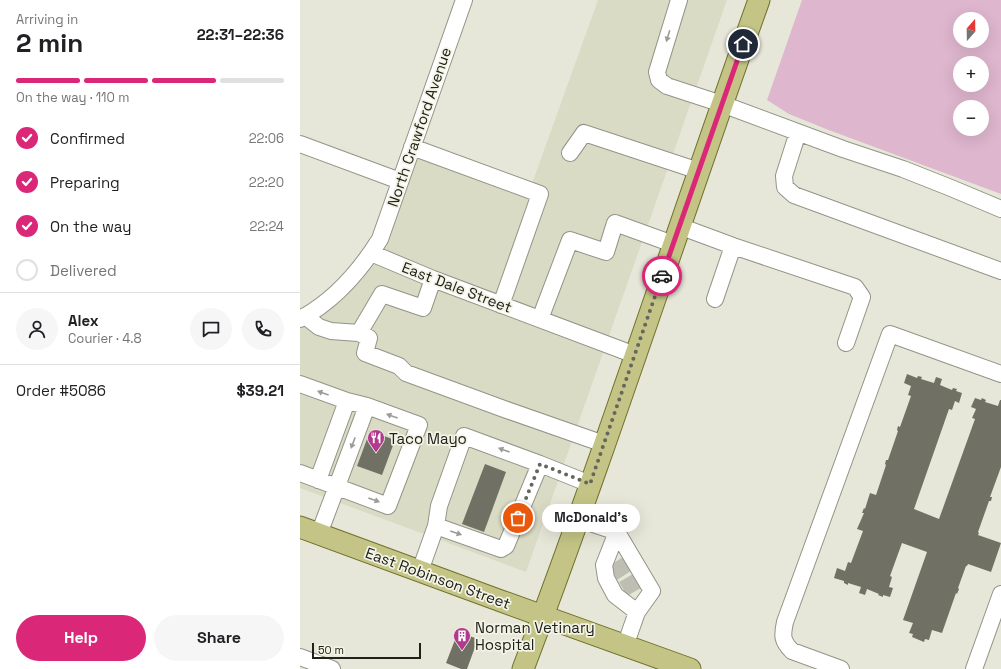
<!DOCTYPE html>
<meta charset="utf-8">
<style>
:root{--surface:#fff;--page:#f6f6f6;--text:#202124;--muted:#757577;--line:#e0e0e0;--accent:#db2777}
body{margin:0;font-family:"Space Grotesk",sans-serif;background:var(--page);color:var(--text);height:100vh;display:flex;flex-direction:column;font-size:15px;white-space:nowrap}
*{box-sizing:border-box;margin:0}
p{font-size:13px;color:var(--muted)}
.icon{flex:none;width:22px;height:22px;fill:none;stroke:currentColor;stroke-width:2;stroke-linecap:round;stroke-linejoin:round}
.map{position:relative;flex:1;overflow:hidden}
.drawer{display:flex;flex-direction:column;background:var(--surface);width:300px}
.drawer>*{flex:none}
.needle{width:26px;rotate:20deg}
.tools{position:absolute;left:653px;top:12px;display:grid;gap:8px}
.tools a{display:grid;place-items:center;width:36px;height:36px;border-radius:50%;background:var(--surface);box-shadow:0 4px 16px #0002;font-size:20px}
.scale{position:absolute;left:12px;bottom:10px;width:109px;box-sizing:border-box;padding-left:4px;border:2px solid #20211b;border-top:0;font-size:11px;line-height:14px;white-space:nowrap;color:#20211b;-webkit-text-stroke:3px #f3f4e6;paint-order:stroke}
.pin{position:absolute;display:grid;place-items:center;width:34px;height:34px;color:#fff;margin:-17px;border:2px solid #fff;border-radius:50%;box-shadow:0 1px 4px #0007}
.courier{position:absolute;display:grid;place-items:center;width:40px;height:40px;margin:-20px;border:3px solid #db2777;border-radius:50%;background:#fff;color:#222;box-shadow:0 1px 5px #0007}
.bubble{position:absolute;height:28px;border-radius:14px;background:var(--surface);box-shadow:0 4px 16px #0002;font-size:13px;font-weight:700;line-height:28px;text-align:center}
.overview em{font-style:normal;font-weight:700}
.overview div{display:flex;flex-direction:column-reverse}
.overview{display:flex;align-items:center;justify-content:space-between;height:68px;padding:0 16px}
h1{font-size:26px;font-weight:700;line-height:30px}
.bar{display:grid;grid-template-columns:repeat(4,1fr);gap:6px 4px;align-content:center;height:48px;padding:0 16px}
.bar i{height:5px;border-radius:3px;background:var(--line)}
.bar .on{background:var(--accent)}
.bar p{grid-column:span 4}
.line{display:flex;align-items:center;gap:10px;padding:0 16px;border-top:1px solid var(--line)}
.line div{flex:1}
.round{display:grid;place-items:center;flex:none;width:42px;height:42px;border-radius:21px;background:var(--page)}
ol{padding:0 16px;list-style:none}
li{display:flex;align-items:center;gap:12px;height:44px}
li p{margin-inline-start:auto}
li .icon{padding:4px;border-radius:50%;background:var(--accent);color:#fff;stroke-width:4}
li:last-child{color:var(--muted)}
li i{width:22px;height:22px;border:2px solid var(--line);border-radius:50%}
.action{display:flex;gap:8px;margin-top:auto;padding:8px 16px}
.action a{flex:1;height:46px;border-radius:24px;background:var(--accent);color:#fff;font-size:16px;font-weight:700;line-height:46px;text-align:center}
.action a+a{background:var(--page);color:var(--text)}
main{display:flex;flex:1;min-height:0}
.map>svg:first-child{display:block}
.built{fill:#dadbc5}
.green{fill:#deb6ce;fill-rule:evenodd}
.building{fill:#707164}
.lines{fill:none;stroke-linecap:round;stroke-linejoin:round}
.minor-tunnel{stroke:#bebfb2;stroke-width:16;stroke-dasharray:16 8;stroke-linecap:butt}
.minor-casing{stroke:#939487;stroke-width:18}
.major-casing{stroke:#70712b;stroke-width:23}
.minor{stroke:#fff;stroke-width:16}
.major{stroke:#c3c485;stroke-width:21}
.oneway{fill:#9b9b98}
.done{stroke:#65665d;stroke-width:4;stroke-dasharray:0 7.2}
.route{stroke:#db2777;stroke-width:5}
.labels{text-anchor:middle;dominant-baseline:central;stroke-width:3.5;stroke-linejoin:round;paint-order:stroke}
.street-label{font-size:15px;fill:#20211b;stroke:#f3f4e6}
.poi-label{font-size:15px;fill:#20211b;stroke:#f3f4e6;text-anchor:start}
</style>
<main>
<section class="drawer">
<div class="overview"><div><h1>2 min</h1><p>Arriving in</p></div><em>22:31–22:36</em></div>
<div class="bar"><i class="on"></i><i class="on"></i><i class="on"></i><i></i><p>On the way · 110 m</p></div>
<ol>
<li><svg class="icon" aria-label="check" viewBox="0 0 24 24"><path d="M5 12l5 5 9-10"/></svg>Confirmed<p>22:06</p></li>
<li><svg class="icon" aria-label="check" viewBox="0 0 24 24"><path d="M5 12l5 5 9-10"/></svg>Preparing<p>22:20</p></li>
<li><svg class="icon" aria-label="check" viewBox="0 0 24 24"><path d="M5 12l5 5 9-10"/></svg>On the way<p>22:24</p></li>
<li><i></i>Delivered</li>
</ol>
<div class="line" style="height:72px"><a class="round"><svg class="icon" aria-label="person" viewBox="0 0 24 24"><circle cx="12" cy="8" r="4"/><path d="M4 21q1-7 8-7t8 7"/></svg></a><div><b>Alex</b><p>Courier · 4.8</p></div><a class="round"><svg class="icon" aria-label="chat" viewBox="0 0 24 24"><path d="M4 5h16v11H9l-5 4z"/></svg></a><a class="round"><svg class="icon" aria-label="phone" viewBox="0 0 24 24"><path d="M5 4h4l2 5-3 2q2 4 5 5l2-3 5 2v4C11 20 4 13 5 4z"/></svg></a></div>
<div class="line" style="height:52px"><div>Order #5086</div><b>$39.21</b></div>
<div class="action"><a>Help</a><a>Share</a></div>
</section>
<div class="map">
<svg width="701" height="669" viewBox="0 0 701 669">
<rect width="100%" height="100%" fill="#e6e7d8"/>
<!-- built -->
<path class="built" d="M298,0H427L226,572L0,488V322L66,269L114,152L229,192Z"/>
<!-- green -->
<path class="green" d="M502,0H701V194L526,129L489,114L467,100ZM660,19H682V41H660ZM660,63H682V85H660ZM660,107H682V129H660Z"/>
<!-- building -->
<path class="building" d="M607,374L617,378L618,376L622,377L621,379L634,383L636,377L642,379L640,385L652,390L653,388L657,389L656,391L662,393L659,403L655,401L652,410L649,409L614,509L639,519L675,419L672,418L676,409L671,407L675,398L681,400L682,398L686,400L685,402L698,406L700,400H701V467L690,497H692L691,501H689L678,532L679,533L678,535L701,543L691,572L668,564L667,566H666L658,588L659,589L657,594L656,593L642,633L632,630L629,640L625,639L624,642L612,637L613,634L609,633L613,623L603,620L627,552L602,543L590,576L592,577L589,587L593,588L590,597L583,595V597L578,595L579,594L567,589L565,595L559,593L561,587L548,583V585L544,583V581L534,578L537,568L545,571L548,562L551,563L563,531L557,529L564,513H562L564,508L565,509L570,493L576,495L586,465L585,464L586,460H588L598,431L597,430L598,426L600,427L611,396L608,395L611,386L604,383Z
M70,431L95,440L82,475L57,466Z
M185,464L206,472L184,532L162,524Z
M158,632L178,639L167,669H161L146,663Z"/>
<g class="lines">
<!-- minor-tunnel -->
<path class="minor-tunnel" d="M313,573L327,564
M323,589L337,581"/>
<defs>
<path id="minor" d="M379,0L357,72L359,80L367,86L422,104L543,149L603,169L651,188L701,209
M498,132L484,176L485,187L494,195L701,271
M0,144L100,181
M112,147L240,194L201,305
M270,153L284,133L399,171
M379,226L433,246L555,287L562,297L546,343
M71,253L133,279L335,355
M415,299L433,246
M5,316L19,327L31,331L59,333L82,294L123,308L133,279
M0,319C34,301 60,271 80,239L164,0
M240,319L270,240L306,252L315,223L373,244
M59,333L69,338L65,353L99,366L106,373L204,409L304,444
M0,384L47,401L67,406L119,425L88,506L0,473
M240,464L206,546L201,549L136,526L139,506L164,436L240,464L290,484
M18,480L47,401
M278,519L317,532L304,565L306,578L315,595L337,612L325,646
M317,532L352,591L337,612
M19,534L67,406
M120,571L136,526
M0,657L32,669
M541,669L492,651C482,641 482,636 485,622L590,334L701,374
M674,669L701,594"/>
<path id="major" d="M0,527L201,601L390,669
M223,669C307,448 379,223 459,0"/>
</defs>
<!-- minor casing -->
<use href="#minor" class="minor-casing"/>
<!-- major casing -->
<use href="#major" class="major-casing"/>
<!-- minor -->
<use href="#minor" class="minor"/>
<!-- major -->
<use href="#major" class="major"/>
</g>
<!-- one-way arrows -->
<defs><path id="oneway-solid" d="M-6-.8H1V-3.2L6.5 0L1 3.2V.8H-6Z"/></defs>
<g class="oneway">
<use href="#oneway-solid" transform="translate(368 36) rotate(107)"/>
<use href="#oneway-solid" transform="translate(23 393) rotate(-160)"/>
<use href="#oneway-solid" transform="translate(92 416) rotate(-160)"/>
<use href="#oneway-solid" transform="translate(53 443) rotate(111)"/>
<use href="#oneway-solid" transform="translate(204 450) rotate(-160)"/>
<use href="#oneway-solid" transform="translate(74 500) rotate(20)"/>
<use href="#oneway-solid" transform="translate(156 533) rotate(19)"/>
</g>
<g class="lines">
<!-- done -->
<path class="done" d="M218,518L240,464L290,484L362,276"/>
<!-- route -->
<path class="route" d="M362,276L443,44"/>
</g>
<!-- icons -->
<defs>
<symbol id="restaurant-pin" viewBox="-11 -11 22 30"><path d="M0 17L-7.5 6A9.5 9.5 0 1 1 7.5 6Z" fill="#b1398e" stroke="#f3f4e6"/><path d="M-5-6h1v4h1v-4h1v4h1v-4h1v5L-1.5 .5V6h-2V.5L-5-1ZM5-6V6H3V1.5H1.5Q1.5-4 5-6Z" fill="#fff"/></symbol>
<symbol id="building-pin" viewBox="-11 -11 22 30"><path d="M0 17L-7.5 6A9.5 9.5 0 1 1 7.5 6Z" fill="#b1398e" stroke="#f3f4e6"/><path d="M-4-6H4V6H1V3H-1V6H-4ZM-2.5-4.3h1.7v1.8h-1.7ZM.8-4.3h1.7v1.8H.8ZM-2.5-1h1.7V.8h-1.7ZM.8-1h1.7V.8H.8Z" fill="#fff"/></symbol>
</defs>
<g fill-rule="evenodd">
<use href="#restaurant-pin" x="66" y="428" width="20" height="27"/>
<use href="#building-pin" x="152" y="626" width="20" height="27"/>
</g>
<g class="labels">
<!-- street labels -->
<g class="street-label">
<text transform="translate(119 127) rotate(-71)">North Crawford Avenue</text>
<text transform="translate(157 287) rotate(21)">East Dale Street</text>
<text transform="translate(138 578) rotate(20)">East Robinson Street</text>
</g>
<!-- poi labels -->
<g class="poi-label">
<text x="89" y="438">Taco Mayo</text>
<text x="175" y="627">Norman Vetinary<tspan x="175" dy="17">Hospital</tspan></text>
</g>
</g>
</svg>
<div class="tools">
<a><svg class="needle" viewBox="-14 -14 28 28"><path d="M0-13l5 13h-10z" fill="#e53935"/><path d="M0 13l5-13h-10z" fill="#757577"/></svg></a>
<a>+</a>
<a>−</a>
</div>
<div class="scale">50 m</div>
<div class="pin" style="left:218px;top:518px;background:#ea580c"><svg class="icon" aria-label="bag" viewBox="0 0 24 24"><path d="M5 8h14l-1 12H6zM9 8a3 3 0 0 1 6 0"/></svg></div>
<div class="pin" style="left:443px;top:44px;background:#1f2937"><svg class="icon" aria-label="home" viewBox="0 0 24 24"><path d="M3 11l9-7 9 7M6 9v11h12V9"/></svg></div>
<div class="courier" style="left:362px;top:276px"><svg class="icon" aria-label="car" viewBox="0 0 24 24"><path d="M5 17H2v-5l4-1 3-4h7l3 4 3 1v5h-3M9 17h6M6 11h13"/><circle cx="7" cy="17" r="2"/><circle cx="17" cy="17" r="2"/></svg></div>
<div class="bubble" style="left:242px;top:504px;width:98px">McDonald's</div>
</div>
</main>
